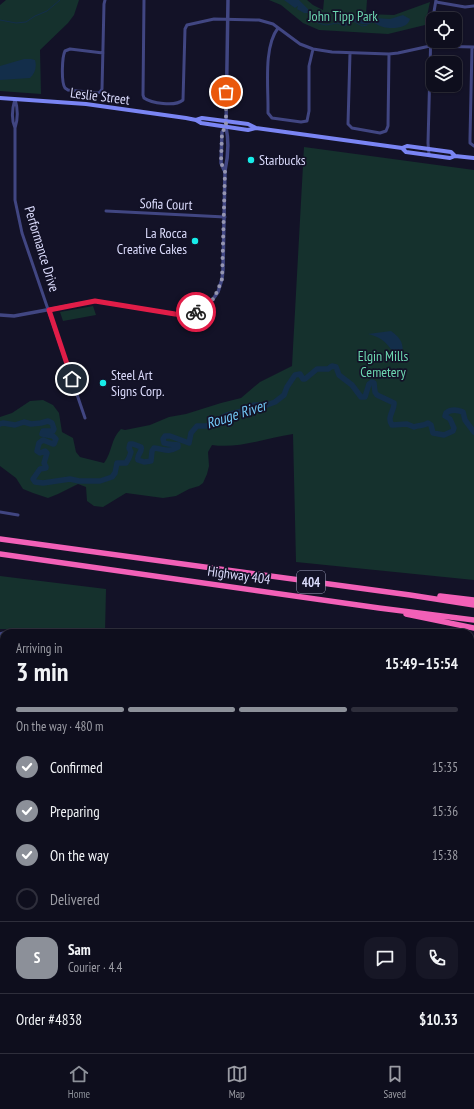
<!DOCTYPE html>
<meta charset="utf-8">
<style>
:root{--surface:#0e0e1d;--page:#171726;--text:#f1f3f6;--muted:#9b9ca4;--line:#2e2e3b;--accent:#8c9099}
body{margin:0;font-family:"PT Sans Narrow",sans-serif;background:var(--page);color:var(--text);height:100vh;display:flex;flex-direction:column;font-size:15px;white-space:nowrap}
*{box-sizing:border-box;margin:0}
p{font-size:13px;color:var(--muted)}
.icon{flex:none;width:22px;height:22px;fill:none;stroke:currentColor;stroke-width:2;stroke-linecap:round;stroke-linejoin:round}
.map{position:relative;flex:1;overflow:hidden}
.sheet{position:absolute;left:0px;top:629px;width:474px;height:424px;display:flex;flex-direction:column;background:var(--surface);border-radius:12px 12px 0 0;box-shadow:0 1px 3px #0004,0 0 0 1px var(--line)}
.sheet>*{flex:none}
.buttons{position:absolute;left:426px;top:12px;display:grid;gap:8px}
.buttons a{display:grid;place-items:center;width:36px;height:36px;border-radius:8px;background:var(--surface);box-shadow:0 1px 3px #0004,0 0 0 1px var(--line);font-size:20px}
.pin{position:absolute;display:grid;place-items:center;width:34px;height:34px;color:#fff;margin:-17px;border:2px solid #fff;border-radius:50%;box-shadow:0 1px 4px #0007}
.courier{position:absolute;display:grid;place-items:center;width:40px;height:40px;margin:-20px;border:3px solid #e11d48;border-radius:50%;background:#fff;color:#222;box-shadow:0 1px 5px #0007}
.summary em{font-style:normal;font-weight:700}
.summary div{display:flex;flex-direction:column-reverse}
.summary{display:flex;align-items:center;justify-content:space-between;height:68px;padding:0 16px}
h1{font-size:26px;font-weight:700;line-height:30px}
.bar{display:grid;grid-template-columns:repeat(4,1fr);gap:6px 4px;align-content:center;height:48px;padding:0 16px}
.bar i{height:5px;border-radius:3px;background:var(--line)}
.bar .active{background:var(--accent)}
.bar p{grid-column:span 4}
.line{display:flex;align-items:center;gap:10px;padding:0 16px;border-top:1px solid var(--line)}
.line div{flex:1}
.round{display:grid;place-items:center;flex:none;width:42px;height:42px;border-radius:12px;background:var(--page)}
ol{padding:0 16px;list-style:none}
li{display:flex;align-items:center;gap:12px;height:44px}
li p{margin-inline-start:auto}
li .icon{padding:4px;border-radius:50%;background:var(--accent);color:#fff;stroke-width:4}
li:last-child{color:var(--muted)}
li i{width:22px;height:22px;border:2px solid var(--line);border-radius:50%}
.dock{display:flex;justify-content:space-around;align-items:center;height:56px;border-top:1px solid var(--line);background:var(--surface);font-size:11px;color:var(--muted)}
.dock a{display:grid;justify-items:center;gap:2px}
.dock .active{color:var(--accent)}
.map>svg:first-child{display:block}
.green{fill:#15312d}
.water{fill:#132e4a}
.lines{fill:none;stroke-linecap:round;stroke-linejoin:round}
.stream{stroke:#132e4a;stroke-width:1}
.river{stroke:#132e4a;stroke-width:5.5}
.minor{stroke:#414682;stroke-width:3}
.tertiary{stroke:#414682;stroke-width:3.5}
.secondary{stroke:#7a85f4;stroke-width:4}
.primary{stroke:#b16bf3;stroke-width:4.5}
.motorway{stroke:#f260b7;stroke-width:5.5}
.done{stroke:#9595b1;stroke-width:4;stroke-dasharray:0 7.2}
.route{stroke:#e11d48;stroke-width:5}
.poi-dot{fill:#17ece9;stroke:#131227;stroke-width:1.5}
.labels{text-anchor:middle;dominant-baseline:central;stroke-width:3.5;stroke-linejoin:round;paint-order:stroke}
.shield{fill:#131227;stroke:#9f9fbc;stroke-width:1}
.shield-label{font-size:13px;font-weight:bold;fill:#dbdbfc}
.park-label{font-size:14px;fill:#6cd7b0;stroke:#131227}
.street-label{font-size:14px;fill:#dbdbfc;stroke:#131227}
.poi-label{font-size:14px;fill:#dbdbfc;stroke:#131227;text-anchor:start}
.water-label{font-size:15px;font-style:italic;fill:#71c6f4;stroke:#131227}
</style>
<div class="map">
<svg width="474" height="1053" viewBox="0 0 474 1053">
<rect width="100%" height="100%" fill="#131227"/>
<!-- green -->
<path class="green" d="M6,0H79L74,15L68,23L40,50L41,94L0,91V5Z
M269,0H307L313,5L323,10L324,0H367L366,14L394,15L430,2L425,25L388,34L319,30L303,23L281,5Z
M304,147L474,170V580L296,562L293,434C266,438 239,449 212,445L208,452L209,466L207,474L203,483L199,486L189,489L176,496L163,498L126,493L103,507L94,506L87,501L86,487L78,484L58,494L48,498L33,493L23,489L16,478L0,466V417L12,413L30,401L43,400L53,405L59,413L62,432L73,438L76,452L80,457L104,463C112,453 111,438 121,429L125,430L150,425L169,417L186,414L221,403L241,398L260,382L292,366Z
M93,306L96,315L63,321L60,312Z
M0,576L106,589L105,633H43L33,629H0Z
M3,847L4,870L0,877V849H2Z
M470,985L474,986V1053H439L440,1049H470Z
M0,1041L4,1042V1049H57L86,1053H0Z
M192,1049H284L283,1053H192Z"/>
<!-- water -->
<path class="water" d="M284,0H299L308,9L309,13H304L297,9L298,6L295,8Z
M403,15L410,19C408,29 391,29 383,27C379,26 376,24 373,22L367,25L368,24H362L352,20L345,25L339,22L353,18L369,22L375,18L390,19Z
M24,59H31L35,60C37,67 35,74 30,78L0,80V66Z
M391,331C402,339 404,344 402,357L398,360C389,346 385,338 368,334Z"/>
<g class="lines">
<!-- stream -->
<path class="stream" d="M309,13L318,23L326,25L337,23L345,26L353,21L362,26L367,25
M0,20L16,23L26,22L35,16L47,11L60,0
M470,743L474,740
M470,779L474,780
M211,1053L218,1049"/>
<!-- river -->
<path class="river" d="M0,424L3,423L15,425L24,422L31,424L41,423L48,421L52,423L54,429L53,431H43L42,434L53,436L56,439L54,444H53L43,440L39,443L37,451L40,453L45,451L47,453L44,463L46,467V468L40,469L33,479L35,482L43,483L70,479L79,481H100L112,477L115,473L117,463H126L129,458L131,452L129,448L130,444H133L141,447C143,452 136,455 138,460L144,462L151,461L152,451L154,448C165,449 167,453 178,447V445C174,444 169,445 164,443L163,439L165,436H170L189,443L191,433L197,426H207L227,415L242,411L254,405H267L275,402L284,395L287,387L295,375L300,374L303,379H305L317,369H328L332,366L336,367L339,375L352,385L361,397H365L369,384L372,382L374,383L375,392L377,395L394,403C395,410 386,417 392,425L407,424L414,427C419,425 424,426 428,423L431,425L433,433L444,435L453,431L454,428L450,419L445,416L446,413C451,409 458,410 463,412L465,420L474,432"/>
<!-- minor -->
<path class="minor" d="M144,0L143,95L144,98C151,103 175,107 183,100L185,29L187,25L214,19L259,20L273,24L300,44L313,49L332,52L389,54L398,53L430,46L474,47
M436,2L465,7L474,6
M278,28C264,46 268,84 268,106V113L272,118L301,122L307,121L309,111V66L313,49
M472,47L470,138V143L474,146
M103,53L70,49L65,51C62,57 61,82 65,88L68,90L98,93L100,92L102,89L104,4L105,0
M350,53L348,124L352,128L380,133L386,131L388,126L389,54
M15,99C12,109 11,119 15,128V200L22,233L85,418
M15,128C18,119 18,109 15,99
M429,155L428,143L431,29L436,0
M106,211L225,217
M0,512L18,515
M0,658H4
M0,701L4,705
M0,715L4,711
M0,832L4,834
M0,837L4,839
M470,909H474
M470,983L474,984
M0,992H4
M414,1049L436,1053
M287,1053L288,1049"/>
<!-- tertiary -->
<path class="tertiary" d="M224,170L221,163L222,132L226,127
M0,315L14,316L95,301L175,314H191L199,311L208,306L218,292L222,279L223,270L225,171C228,157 229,141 226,127L228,0
M14,633H28
M0,634L4,633
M0,962L4,956
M0,1035L4,1036
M94,1049L121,1053
M436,1053L437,1049"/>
<!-- secondary -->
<path class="secondary" d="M0,98L86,104L186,118L196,120L201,123L248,130L256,128
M196,120L202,118L248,124L256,128L402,148L407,146L451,152L455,156L474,158
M402,148L406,152L450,158L455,156"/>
<!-- primary -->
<path class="primary" d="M0,812L4,798
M470,821L474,824"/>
<!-- motorway -->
<path class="motorway" d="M0,539L410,595L474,605
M0,554L379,608L474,620
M440,596L474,600
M406,614L474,628"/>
</g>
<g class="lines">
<!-- done -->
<path class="done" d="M196,312C211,308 217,293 222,279L225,171L221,163L222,132L226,127V92"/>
<!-- route -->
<path class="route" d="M72,379L49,310L95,301L175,314L186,315L196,312"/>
</g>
<!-- markers -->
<g class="poi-dot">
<circle cx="251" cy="160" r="4"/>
<circle cx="195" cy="241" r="4"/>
<circle cx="103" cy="383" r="4"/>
</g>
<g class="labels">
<!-- shield labels -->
<rect class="shield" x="297" y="571" width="28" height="22" rx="3"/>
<g class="shield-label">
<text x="311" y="582">404</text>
</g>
<!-- park labels -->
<g class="park-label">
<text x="343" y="16">John Tipp Park</text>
<text x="383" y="356">Elgin Mills<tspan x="383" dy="16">Cemetery</tspan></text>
</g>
<!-- street labels -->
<g class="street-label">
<text transform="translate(100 96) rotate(7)">Leslie Street</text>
<text transform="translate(166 204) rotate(2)">Sofia Court</text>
<text transform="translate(42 249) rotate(73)">Performance Drive</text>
<text transform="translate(239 575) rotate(8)">Highway 404</text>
</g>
<!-- poi labels -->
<g class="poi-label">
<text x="259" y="160">Starbucks</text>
<text x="187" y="233" text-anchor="end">La Rocca<tspan x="187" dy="16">Creative Cakes</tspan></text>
<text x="111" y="375">Steel Art<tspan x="111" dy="16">Signs Corp.</tspan></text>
</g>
<!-- water labels -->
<g class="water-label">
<text transform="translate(236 414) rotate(-18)">Rouge River</text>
</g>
</g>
</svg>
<div class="buttons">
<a><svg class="icon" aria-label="locate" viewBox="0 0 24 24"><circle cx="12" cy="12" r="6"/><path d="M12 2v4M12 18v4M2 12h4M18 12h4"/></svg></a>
<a><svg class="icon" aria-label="layers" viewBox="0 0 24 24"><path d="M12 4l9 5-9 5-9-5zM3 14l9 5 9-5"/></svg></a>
</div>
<div class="pin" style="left:226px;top:92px;background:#ea580c"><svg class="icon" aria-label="bag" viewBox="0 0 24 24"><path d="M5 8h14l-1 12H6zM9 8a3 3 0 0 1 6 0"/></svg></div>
<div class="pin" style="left:72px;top:379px;background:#1f2937"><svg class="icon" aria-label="home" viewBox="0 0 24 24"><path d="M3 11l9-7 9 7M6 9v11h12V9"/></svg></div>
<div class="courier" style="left:196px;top:312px"><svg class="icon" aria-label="bike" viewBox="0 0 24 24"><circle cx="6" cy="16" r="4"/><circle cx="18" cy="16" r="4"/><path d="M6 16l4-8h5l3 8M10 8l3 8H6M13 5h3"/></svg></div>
<section class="sheet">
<div class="summary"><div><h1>3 min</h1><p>Arriving in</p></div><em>15:49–15:54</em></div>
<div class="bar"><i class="active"></i><i class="active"></i><i class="active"></i><i></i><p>On the way · 480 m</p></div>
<ol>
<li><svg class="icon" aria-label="check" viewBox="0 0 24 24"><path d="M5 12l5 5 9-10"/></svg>Confirmed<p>15:35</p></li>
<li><svg class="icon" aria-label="check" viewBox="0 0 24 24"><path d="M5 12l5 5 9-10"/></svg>Preparing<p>15:36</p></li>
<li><svg class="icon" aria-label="check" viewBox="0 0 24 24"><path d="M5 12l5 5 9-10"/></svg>On the way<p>15:38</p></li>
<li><i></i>Delivered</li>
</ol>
<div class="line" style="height:72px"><b class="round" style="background:var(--accent);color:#fff">S</b><div><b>Sam</b><p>Courier · 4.4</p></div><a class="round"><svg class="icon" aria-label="chat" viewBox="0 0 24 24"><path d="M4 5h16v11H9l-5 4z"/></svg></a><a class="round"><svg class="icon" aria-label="phone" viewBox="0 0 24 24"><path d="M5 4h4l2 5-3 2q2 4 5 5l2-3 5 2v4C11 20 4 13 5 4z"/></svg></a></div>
<div class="line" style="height:52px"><div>Order #4838</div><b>$10.33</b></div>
</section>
</div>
<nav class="dock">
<a class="active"><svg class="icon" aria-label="home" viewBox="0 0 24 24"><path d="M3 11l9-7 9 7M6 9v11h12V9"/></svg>Home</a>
<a><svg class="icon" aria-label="map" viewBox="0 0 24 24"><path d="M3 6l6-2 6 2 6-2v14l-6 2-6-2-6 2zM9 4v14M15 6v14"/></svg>Map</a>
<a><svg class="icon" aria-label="saved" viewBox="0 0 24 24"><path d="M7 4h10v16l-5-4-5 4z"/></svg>Saved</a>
</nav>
